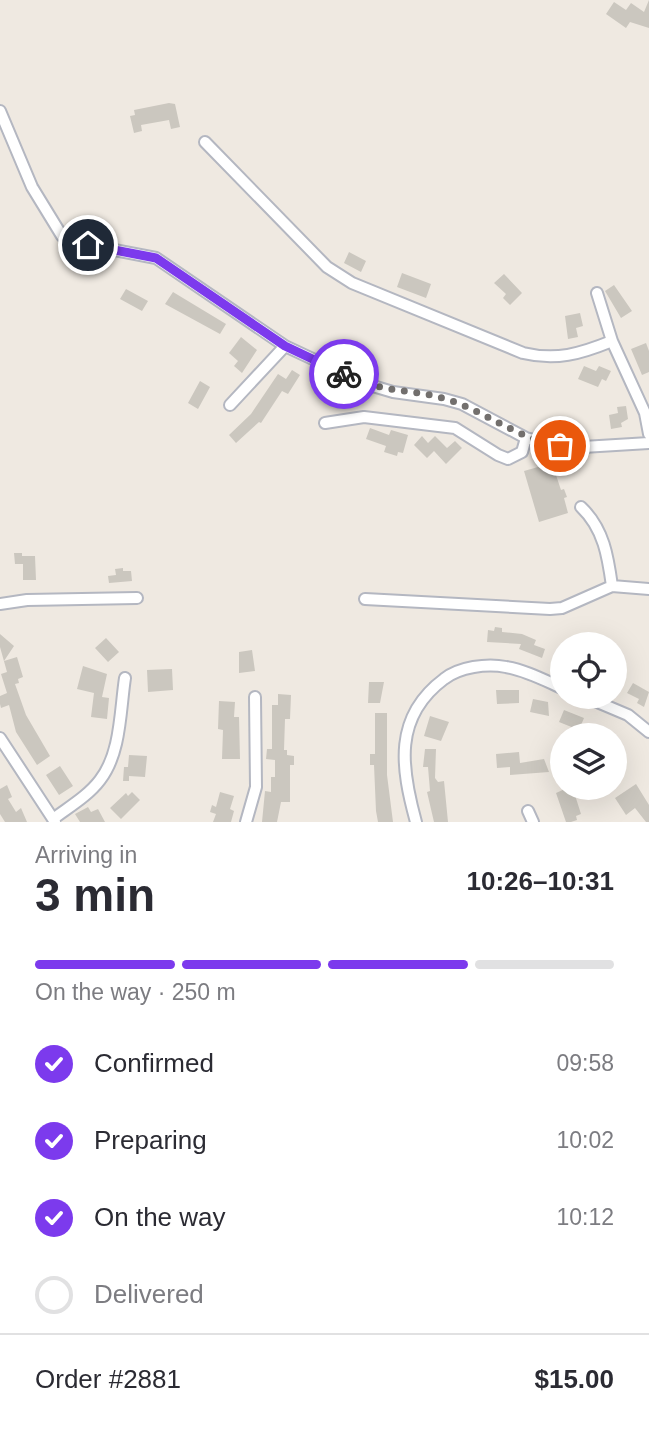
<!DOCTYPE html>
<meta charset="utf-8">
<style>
:root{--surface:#fff;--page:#f2f2f3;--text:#2b2b33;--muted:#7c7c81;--line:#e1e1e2;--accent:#7c3aed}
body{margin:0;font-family:Arial,sans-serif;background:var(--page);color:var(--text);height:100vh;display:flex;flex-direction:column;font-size:26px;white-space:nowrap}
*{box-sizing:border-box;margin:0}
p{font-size:23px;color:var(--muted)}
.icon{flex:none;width:38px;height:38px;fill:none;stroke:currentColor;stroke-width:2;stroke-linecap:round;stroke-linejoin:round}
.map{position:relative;height:822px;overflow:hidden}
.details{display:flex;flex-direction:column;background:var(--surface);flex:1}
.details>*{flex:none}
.tools{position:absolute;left:550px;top:632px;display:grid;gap:14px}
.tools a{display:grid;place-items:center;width:77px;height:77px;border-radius:50%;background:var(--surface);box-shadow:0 7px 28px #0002;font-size:35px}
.pin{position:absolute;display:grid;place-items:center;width:60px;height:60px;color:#fff;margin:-30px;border:4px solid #fff;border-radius:50%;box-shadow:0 2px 7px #0007}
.courier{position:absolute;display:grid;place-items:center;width:70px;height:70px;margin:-35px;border:5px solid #7c3aed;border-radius:50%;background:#fff;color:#222;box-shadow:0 2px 9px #0007}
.head em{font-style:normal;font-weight:800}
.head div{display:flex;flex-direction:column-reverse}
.head{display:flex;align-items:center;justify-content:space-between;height:119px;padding:0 35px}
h1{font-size:46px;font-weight:800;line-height:52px}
.bar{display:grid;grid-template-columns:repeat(4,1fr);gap:10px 7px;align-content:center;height:84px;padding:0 35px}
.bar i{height:9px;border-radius:5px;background:var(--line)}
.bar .on{background:var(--accent)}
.bar p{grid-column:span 4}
.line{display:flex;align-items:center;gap:18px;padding:0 35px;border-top:2px solid var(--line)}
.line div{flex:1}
ol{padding:0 35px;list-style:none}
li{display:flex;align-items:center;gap:21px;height:77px}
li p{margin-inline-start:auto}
li .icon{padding:7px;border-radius:50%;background:var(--accent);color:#fff;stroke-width:4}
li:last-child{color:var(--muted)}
li i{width:38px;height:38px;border:4px solid var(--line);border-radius:50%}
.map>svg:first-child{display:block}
.building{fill:#cbc7bf}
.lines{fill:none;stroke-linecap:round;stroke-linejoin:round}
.minor-casing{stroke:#b4b7c1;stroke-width:14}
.minor{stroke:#fff;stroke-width:10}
.done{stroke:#726f6d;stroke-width:7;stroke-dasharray:0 12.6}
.route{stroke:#7c3aed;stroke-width:9}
</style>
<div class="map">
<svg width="649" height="822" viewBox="0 0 649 822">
<rect width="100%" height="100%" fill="#efe9e1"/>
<!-- building -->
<path class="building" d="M649,0V28L630,22L626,28L606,14L614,2L626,10L631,3L644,12Z
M169,103L175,104L180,127L171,129L169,120L141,125L142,131L134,133L130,116L135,115L134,110Z
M349,252L366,261L361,272L344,263Z
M402,273L431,284L426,298L397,287Z
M504,274L522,293L510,305L503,298L506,294L494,283Z
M614,285L632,311L621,318L605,291Z
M126,289L148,301L142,311L120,299Z
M173,292L226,324L220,334L165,304Z
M580,313L583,326L576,328L578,337L568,339L565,316Z
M241,337L257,350L242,373L234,366L238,361L229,353Z
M646,343L649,351V372L642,375L631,349Z
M584,366L596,371L599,366L611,371L606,381L602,379L598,387L578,379Z
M292,370L300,375L288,394L282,391L261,423L259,422L236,443L229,435L251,414L278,374L286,379Z
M200,381L210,387L198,409L188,403Z
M626,406L628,419L621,423L622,427L611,429L609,415L618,413L617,407Z
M370,428L389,435L391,430L408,435L403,453L398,452L397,456L384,452L386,446L366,439Z
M422,436L428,443L435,436L447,448L455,441L462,448L446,464L434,451L427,458L414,445Z
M545,465L546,468L553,466L561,490L564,489L567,497L564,498L568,513L539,522L524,471Z
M14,553H22V556H35L36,580H23V564H15Z
M123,568V571H131L132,581L109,583L108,576L116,575L115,569Z
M495,627L502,628V632L522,634L536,640L534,645L545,649L542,658L519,649L521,644L487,642L488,630L494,631Z
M0,634L14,646L4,661L17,657L23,677L18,679L19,683L15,684L26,715L50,756L37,765L16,732L9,705L1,708L0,704V696L7,693L1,674L7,672L0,647Z
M106,638L119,652L108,662L95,648Z
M252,650L255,671L239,673V652Z
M83,666L107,674L102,697L109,698L107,719L91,717L94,693L77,689Z
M172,669L173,690L148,692L147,670Z
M369,682H384L380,703H368Z
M633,683L649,692L644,707L637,703L639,699L627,693Z
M496,690H519V703L497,704Z
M278,694L291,695L290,719H285L284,750H287V755L294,756V765H290V802H281L277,822H262L265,791L271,792V777H275V760L266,759L267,749H272V705H278Z
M533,699L548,702L549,716L530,712Z
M219,701L235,702L234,717H239L240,759H222L223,730L218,729Z
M564,710L584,718L579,730L559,722Z
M375,713H387V775L393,822H378L376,811L374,765H370V754H375Z
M430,716L449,722L441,741L424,736Z
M425,749H436L435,778L438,782L444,781L448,822H434L427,792L430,791L428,767H423Z
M519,752L520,763L544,759L549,772L510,775V767L497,768L496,754Z
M129,755L147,756L145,777L129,776V781H123L124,767H128Z
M60,766L73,786L59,795L46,775Z
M636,784L649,805V822H646L635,808L626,815L615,798Z
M7,785L12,797L8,799L16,812L21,808L27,822H5L0,814V789Z
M567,788L569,794L574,792L581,814L576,816L577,820L571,822H566L556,793Z
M132,792L140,800L121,819L110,808L126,793L128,796Z
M220,792L234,796L230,809L234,811L231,822H213L216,814L210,812L212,805L216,807Z
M88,807L91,812L98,809L105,822H80L75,814Z"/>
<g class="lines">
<defs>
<path id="minor" d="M0,111L32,187L62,236L88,245L156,258L285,346L366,384L393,392L444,399L462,404L526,438L545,443L583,447L649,443
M205,142L327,267L352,283L523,353C556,361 580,354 612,341
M597,293L612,341L645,413L649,434
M230,405L285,346
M325,423L364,417L455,428L498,455L508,459L522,452L526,438
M581,507C604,529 608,557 612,586
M365,599L550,609L562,608L612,586L649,589
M0,604L27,600L137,598
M583,696L628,715L649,732
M0,738L55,822
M528,811L533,822
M53,819C69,807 88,796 100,780C121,753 120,711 125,678
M246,822L256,787L255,697
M416,822C401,768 393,717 444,679C459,667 487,663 506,667C525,670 544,680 562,688"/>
</defs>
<!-- minor casing -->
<use href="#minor" class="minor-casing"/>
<!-- minor -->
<use href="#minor" class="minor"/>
</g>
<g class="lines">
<!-- done -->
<path class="done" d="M344,374C382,394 413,388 449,400C488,413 519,439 560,446"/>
<!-- route -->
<path class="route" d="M88,245L156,258L285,346L344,374"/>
</g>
</svg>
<div class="tools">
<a><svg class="icon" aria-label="locate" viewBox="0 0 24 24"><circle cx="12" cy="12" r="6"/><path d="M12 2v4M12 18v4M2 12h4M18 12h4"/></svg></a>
<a><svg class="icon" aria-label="layers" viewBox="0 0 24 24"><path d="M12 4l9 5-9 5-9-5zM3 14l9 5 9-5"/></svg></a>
</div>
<div class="pin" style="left:560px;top:446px;background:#ea580c"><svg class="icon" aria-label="bag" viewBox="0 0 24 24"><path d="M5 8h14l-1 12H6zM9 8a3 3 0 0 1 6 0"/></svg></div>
<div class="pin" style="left:88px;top:245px;background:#1f2937"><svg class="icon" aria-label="home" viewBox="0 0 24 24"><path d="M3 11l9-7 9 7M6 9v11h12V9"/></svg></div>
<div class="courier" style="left:344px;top:374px"><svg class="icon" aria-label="bike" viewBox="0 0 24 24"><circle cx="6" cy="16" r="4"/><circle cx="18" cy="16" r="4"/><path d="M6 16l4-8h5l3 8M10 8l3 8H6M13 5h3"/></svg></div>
</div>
<section class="details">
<div class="head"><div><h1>3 min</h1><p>Arriving in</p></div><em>10:26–10:31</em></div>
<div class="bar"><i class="on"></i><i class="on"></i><i class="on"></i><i></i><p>On the way · 250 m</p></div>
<ol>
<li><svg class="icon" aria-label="check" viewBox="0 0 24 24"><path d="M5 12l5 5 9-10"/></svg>Confirmed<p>09:58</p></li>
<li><svg class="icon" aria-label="check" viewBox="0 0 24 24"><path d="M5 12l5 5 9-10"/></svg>Preparing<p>10:02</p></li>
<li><svg class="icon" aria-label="check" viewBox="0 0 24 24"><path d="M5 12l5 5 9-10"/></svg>On the way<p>10:12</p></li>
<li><i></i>Delivered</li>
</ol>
<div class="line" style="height:91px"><div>Order #2881</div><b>$15.00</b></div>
</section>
